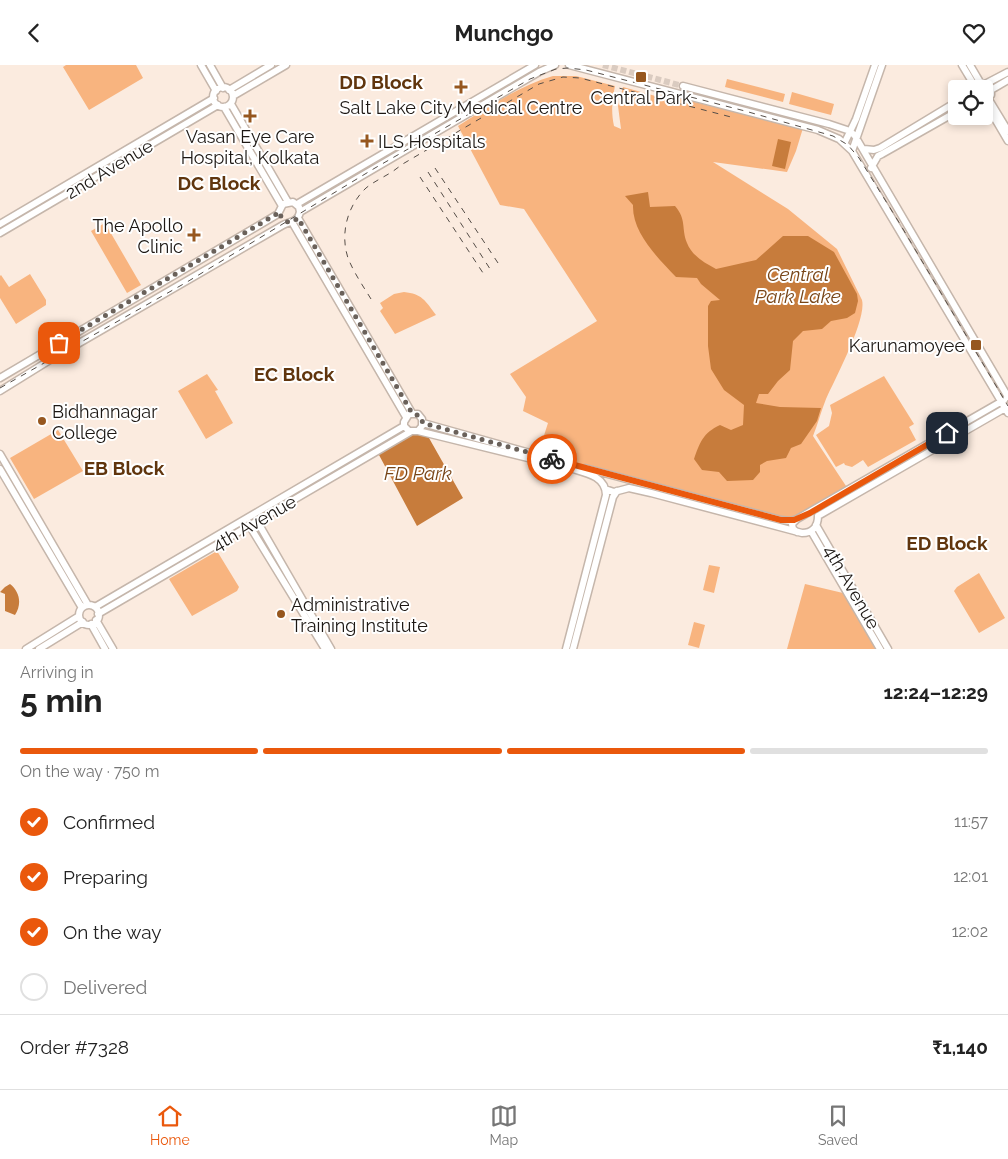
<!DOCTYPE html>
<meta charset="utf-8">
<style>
:root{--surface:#fff;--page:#f6f6f6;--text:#222;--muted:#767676;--line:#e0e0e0;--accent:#ea580c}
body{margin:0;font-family:Raleway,sans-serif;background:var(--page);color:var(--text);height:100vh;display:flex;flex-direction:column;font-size:19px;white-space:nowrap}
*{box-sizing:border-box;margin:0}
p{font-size:16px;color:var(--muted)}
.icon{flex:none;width:28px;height:28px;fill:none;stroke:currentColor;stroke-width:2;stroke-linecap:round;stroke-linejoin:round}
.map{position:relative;height:584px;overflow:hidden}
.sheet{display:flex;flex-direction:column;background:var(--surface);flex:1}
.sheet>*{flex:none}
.buttons{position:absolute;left:948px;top:15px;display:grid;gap:10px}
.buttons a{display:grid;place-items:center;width:45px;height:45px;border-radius:5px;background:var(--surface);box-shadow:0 2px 8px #0003;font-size:25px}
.pin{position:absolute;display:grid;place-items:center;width:42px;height:42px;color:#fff;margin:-21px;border-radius:10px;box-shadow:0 2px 8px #0006}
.courier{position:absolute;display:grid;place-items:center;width:50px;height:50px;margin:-25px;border:4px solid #ea580c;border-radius:50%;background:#fff;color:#222;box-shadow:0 1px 6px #0007}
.summary em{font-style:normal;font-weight:700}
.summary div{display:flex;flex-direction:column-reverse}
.summary{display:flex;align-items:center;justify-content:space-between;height:85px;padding:0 20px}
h1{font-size:32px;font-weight:700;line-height:38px}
.bar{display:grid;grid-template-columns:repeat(4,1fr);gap:8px 5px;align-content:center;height:60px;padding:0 20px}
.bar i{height:6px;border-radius:4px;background:var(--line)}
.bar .selected{background:var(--accent)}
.bar p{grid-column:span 4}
.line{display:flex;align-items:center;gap:12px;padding:0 20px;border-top:1px solid var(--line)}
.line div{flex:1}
ol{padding:0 20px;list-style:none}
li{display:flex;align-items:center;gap:15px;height:55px}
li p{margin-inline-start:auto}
li .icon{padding:5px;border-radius:50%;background:var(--accent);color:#fff;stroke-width:4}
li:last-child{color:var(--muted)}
li i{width:28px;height:28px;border:2px solid var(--line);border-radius:50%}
header{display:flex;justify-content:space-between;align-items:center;height:65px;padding:0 20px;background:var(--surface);font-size:22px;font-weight:700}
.dock{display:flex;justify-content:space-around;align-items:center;height:70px;border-top:1px solid var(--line);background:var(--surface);font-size:14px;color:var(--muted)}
.dock a{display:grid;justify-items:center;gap:2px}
.dock .selected{color:var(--accent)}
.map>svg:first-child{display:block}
.green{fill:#f8b47f}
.water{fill:#c77c3c}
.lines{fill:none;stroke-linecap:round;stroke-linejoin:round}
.secondary-tunnel{stroke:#dacbc0;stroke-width:6;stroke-dasharray:6 3;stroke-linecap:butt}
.secondary-casing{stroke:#c5b6ab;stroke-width:9}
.secondary{stroke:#fff;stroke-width:6}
.rail{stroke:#564e48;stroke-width:1;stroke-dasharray:6 6;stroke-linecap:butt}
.done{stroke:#6a615a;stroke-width:5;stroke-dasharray:0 9}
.route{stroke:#ea580c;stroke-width:6}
.poi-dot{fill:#96571f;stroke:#fff;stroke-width:2}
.labels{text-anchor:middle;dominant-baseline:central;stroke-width:4;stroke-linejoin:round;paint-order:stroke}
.poi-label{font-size:18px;fill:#1c1713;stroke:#fff}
.street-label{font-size:18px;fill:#1c1713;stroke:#fff}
.neighbourhood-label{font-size:19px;font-weight:bold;fill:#60350d;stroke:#fff}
.water-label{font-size:19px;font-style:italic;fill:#784517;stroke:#fff}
</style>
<header><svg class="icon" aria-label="back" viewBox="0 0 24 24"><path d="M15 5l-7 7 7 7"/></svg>Munchgo<svg class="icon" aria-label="heart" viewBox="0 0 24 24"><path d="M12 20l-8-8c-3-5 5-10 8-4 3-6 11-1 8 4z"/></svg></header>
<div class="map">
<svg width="1008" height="584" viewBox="0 0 1008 584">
<rect width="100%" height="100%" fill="#fbebdf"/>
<!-- green -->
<path class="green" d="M66,0H136L143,13L89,45L63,2Z
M553,11H576L615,21C612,35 611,47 614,61L621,64L618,41L623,22L677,37L678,33L803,63L796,86L787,107L713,97L788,144L837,184L862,235C867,254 835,314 826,334C821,346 818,359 813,371L848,424L789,455L538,389L548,358L523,346L526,332L510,309L597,256L524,144L500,140L458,61C489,42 518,21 553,11Z
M727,14L785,29L783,37L725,22Z
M792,27L834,39L831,50L789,39Z
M105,158L141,220L127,228L91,166Z
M30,209L46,235V240L16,259L0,233V211L1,210L9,222Z
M404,227C422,229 425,235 436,250L395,269L380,246L383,243L380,238L394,229Z
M207,309L218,325L215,326L233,358L206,374L178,326Z
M884,311L914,359L909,362L916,375L868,402L863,395L852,402L845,400L844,398L836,402L816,370L829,361L832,348L830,340Z
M58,365L83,406L34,434L10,393Z
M217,486L239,522L237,526L192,551L169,514Z
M709,500L720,502L714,528L703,525Z
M979,508L1005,553L979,568L954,526L957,522Z
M805,519L843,528L876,584H787Z
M694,557L705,560L699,583L688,580Z"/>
<!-- water -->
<path class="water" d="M778,74L791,77L785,104L772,101Z
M648,127L650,142L675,141C687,155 681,163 687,178C692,191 705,198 716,204L756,195L783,171H808L834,187L857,229L858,236L855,248L847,253L831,256L822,264L803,266L793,276L790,305L778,316L768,329H759L756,338L780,342L821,343L817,356L801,379L791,383L786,393L767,396L760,400V407L753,415L727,416L719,407L702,405L694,394C700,377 703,368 720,360L731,365L743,360L744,340L724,325L711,304L708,281V241L711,236L720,235L701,219L697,213L676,212C658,193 632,168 633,140L625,131Z
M413,369L426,371L429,373L463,433L417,461L379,390L380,388Z
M10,519C20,527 22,539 15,550L5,546V529L0,527L5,522Z"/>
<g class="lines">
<!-- secondary-tunnel -->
<path class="secondary-tunnel" d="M603,0L683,21"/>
<defs>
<path id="secondary" d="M201,0L216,26
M210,0L223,23
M569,0L818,65L839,74L852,86L1008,348
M962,0L974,20
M970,0L980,17
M987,18L1008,7
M683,21L829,59L850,66L855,71L1008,332
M213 32a10 10 0 1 1 20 0a10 10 0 1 1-20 0Z
M972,24L974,20L980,17L988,19L991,23V30L984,36
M229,25L271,0
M991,25L1008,15
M233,31L286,0
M988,33L1008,66
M984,35L1008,76
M231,39L288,137
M224,42L282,141
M845,77L856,54L875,0
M864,84L874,85L880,83L956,37
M852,86L882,0
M871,103L878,91L882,89L956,47
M297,139L535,0
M298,153L412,348
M292,157L406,352
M0,159L214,33
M0,168L218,40
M0,313L278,149L283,139L293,137L299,142L300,147
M0,326L50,295L283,160C290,156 298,157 300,147L539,7L555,0
M423,358L573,400
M418,366L422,361V354L418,349H409L404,357V361L409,366H418L573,404C587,408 606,412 606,430L566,584
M0,389L88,540
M585,403L781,455L791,456L797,454
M0,404L82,543
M605,424L614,427L629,423L651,428L802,468C812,468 818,462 818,451
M818,451L1007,342
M257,456L331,584
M249,460L325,584
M816,460L888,584
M811,466L880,584
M797,467L793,464L792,459L797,454L1004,335
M79 550a10 10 0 1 1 20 0a10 10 0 1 1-20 0Z
M95,542L404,361
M98,549L410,367
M96,555L113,584
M91,559L105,584
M26,584L79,551
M39,584L83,557
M573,584L613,432L617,426"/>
</defs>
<!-- secondary casing -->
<use href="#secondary" class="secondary-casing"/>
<!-- secondary -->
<use href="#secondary" class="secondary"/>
<!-- rail -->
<path class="rail" d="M435,103L500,201
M428,107L492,207
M420,112L485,211
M371,234C363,221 354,208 348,193C340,169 347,141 366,123C377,114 390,110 401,100L539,19L563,12L580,13L731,52
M0,323L187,217L375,103L530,14L556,4L568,3L586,5L745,46L833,71L848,80L859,93L900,159L1008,341"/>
</g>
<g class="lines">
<!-- done -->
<path class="done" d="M59,278L280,147L281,152L288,157L294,156L298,153L412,348L420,351L423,358L552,394"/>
<!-- route -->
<path class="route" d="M552,394L781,455H794L810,448L947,368"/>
</g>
<!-- markers -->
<g class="poi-dot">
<rect x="635" y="6" width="12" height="12" rx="2.5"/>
<path d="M458.5 14.5h5v5h5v5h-5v5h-5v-5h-5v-5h5z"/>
<path d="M247.5 43.5h5v5h5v5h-5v5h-5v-5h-5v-5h5z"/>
<path d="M364.5 68.5h5v5h5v5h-5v5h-5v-5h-5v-5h5z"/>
<path d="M191.5 162.5h5v5h5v5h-5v5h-5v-5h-5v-5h5z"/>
<rect x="970" y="274" width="12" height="12" rx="2.5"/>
<circle cx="42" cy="356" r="5"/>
<circle cx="281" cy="549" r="5"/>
</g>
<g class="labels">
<!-- poi labels -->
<g class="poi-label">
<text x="641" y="32">Central Park</text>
<text x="461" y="42">Salt Lake City Medical Centre</text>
<text x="250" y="71">Vasan Eye Care<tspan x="250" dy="21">Hospital, Kolkata</tspan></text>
<text x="378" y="76" text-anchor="start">ILS Hospitals</text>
<text x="183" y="160" text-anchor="end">The Apollo<tspan x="183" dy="21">Clinic</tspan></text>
<text x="965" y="280" text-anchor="end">Karunamoyee</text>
<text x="52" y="346" text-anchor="start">Bidhannagar<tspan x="52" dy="21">College</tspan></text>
<text x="291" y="539" text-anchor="start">Administrative<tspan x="291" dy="21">Training Institute</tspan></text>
</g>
<!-- street labels -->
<g class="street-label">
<text transform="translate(109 104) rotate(-31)">2nd Avenue</text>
<text transform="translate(254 458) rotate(-30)">4th Avenue</text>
<text transform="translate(852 522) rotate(60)">4th Avenue</text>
</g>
<!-- neighbourhood labels -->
<g class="neighbourhood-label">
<text x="381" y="17">DD Block</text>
<text x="219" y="118">DC Block</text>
<text x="294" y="309">EC Block</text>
<text x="124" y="403">EB Block</text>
<text x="947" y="478">ED Block</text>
</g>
<!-- water labels -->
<g class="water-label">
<text x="798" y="209">Central<tspan x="798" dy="22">Park Lake</tspan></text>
<text x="418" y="408">FD Park</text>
</g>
</g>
</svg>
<div class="buttons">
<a><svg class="icon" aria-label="locate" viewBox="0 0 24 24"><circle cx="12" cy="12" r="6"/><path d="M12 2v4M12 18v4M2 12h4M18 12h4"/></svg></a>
</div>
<div class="pin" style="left:59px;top:278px;background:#ea580c"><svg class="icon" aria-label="bag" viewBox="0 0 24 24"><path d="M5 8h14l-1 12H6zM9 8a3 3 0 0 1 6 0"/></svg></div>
<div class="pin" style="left:947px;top:368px;background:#1f2937"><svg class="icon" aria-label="home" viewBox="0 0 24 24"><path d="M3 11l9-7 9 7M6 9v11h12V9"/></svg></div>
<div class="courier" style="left:552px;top:394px"><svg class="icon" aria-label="bike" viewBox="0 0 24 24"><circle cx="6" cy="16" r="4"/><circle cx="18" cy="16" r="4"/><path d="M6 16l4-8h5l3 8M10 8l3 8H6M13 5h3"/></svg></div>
</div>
<section class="sheet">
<div class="summary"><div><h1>5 min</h1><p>Arriving in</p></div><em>12:24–12:29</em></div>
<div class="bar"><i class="selected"></i><i class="selected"></i><i class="selected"></i><i></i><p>On the way · 750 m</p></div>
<ol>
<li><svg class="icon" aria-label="check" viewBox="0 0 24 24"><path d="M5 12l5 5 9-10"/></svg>Confirmed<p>11:57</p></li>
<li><svg class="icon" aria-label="check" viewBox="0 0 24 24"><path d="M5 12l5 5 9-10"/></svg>Preparing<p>12:01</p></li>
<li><svg class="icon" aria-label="check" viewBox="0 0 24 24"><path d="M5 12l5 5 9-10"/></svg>On the way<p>12:02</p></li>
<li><i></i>Delivered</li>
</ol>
<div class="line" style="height:65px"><div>Order #7328</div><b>₹1,140</b></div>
</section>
<nav class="dock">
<a class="selected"><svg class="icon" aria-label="home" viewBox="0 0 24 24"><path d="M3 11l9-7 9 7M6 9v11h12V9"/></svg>Home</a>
<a><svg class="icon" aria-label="map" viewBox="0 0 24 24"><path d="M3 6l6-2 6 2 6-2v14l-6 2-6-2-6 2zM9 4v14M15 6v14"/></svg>Map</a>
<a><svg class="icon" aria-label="saved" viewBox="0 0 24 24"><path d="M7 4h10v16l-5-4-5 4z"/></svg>Saved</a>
</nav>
